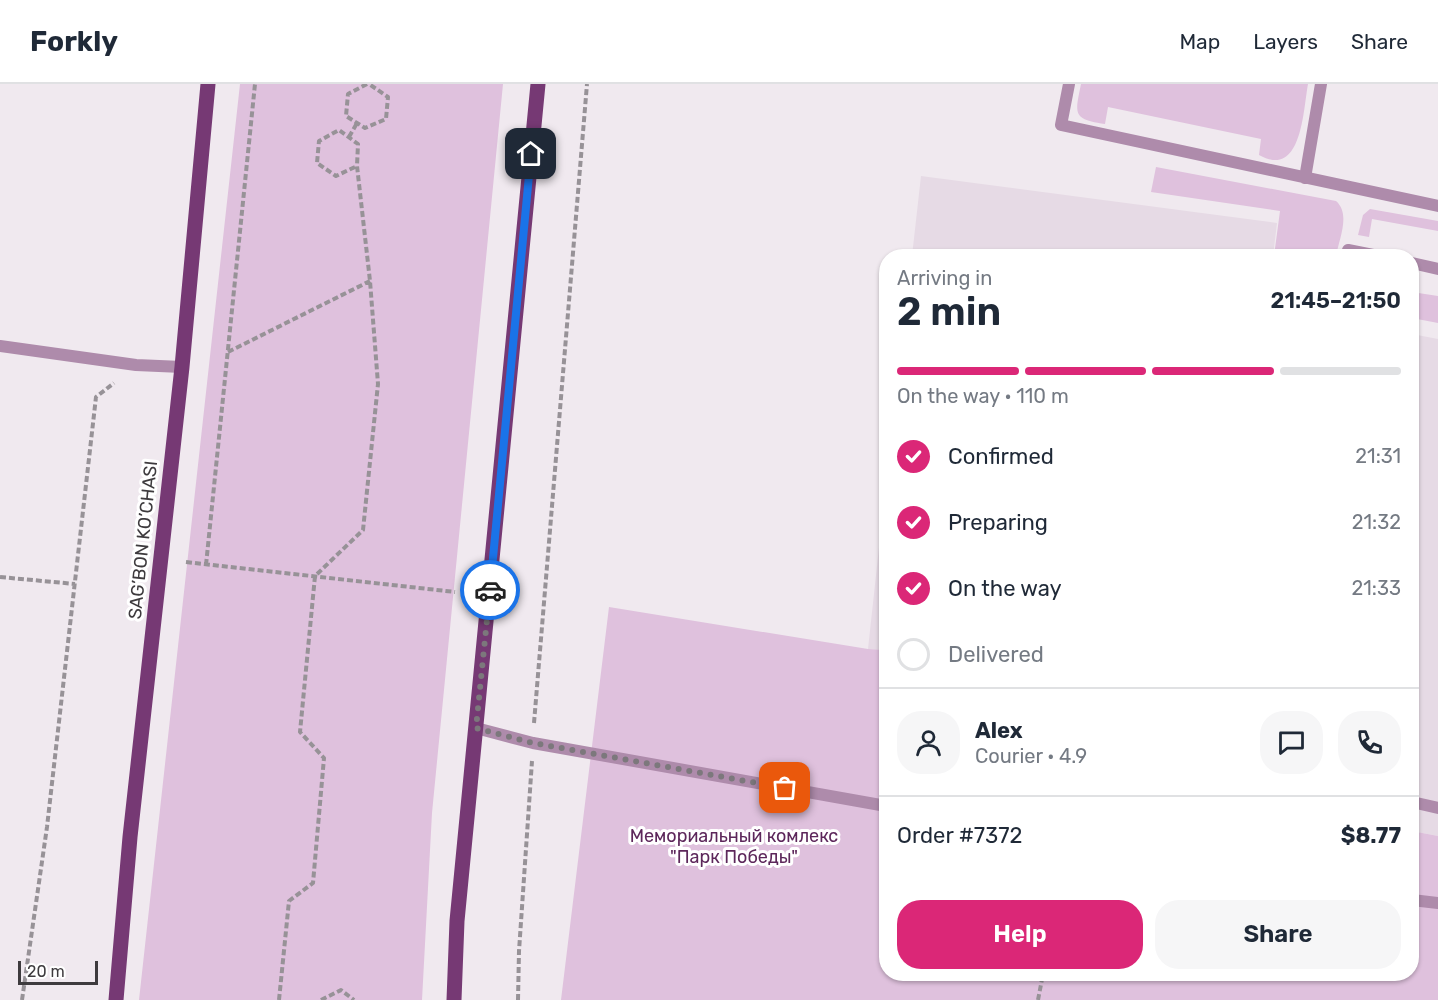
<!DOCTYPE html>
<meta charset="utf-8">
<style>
:root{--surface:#fff;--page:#f6f6f7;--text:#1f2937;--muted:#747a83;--line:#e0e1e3;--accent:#db2777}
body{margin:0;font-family:Rubik,sans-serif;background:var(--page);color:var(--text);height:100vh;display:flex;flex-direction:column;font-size:22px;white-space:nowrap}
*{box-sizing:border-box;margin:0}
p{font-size:20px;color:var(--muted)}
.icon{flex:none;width:33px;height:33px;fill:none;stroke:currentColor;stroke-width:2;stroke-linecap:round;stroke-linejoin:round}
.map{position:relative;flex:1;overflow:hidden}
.side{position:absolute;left:879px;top:165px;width:540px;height:732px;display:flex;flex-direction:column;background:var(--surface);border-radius:24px;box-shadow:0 2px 4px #0004}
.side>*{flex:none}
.scale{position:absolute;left:18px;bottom:15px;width:80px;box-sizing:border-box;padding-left:6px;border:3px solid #3e3b3e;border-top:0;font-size:16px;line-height:21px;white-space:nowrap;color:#3e3b3e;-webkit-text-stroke:4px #fff;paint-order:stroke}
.pin{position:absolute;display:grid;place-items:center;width:51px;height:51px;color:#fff;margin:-26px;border-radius:12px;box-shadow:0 3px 9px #0006}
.courier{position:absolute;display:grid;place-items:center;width:60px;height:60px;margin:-30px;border:4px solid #1a73e8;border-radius:50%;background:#fff;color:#222;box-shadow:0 2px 8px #0007}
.headline em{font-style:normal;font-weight:600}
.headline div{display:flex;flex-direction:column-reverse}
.headline{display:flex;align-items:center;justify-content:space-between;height:102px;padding:0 18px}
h1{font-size:39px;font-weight:600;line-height:45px}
.bar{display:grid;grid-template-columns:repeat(4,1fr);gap:9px 6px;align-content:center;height:72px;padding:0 18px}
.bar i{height:8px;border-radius:4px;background:var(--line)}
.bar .active{background:var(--accent)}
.bar p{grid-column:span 4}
.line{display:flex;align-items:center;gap:15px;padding:0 18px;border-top:2px solid var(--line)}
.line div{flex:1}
.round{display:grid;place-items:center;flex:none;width:63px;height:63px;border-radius:24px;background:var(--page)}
ol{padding:0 18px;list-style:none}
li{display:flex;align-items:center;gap:18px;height:66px}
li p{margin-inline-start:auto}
li .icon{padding:6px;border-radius:50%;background:var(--accent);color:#fff;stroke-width:4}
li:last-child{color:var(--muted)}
li i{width:33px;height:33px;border:3px solid var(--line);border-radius:50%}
.primary-button{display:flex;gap:12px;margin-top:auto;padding:12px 18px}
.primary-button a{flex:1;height:69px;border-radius:24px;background:var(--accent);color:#fff;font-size:24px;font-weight:600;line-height:69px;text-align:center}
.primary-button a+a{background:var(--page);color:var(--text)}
header{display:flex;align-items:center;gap:36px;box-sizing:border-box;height:84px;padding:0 30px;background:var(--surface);border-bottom:2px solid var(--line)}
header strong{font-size:28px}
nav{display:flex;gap:33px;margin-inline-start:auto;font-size:21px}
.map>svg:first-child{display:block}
.built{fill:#e6dae5}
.green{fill:#dfc1dd}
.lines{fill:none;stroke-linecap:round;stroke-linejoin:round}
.path{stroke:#979297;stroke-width:4;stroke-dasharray:6 3;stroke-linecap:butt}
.service{stroke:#ae8bab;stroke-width:12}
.minor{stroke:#ae8bab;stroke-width:12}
.primary{stroke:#763974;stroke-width:15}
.done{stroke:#7c787c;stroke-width:6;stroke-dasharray:0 10.8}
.route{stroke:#1a73e8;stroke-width:8}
.labels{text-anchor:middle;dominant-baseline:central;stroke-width:6;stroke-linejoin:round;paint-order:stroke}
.street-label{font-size:18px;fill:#3e3b3e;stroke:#fff}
.park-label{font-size:18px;fill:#5d275b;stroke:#fff}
</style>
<header>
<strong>Forkly</strong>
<nav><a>Map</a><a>Layers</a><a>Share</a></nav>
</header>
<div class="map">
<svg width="1438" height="916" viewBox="0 0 1438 916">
<rect width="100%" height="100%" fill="#f0e9ef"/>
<!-- built -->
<path class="built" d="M921,92L1277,139L1273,172H912Z
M1412,250L1438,255V752L1412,747Z
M886,399V566L868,565Z"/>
<!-- green -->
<path class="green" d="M240,0H503L432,729L422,916H139Z
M1081,0H1308C1303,27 1302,95 1259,71L1261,55L1108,23L1105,40C1072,35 1075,30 1081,0Z
M1156,83L1336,117C1351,130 1339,155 1336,172H1274L1280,127L1151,108Z
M1370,125L1438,137V147L1372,135L1369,153L1358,151L1363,131Z
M1412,208L1438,212V239L1412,234Z
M609,523L868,565L886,566V890H1412V747L1438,752V916H561Z"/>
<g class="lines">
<!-- path -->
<path class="path" d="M367,0L348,10L346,32L365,44L386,35L388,13L369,0
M349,53L357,39
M228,268L370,197
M186,478L455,508
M206,481L255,0
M0,493L75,500
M534,639L587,0
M22,916L47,743L96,313L114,299
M279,916L289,817L313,799L324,674L300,648L315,492L363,446L378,300L370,197L357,82L358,60L339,46L319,57L317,79L336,92L357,82
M321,916L341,906L354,916
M518,916L519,867L532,677
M1038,916L1043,890"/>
<!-- service -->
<path class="service" d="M1069,0L1061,41L1438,122
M1305,94L1321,0
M1348,166L1378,172
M1412,179L1438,185
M476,644L533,659L886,722
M1412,718L1438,724
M1412,816L1438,819"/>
<!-- minor -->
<path class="minor" d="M0,262L136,281L182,283"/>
<!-- primary -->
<path class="primary" d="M116,916L130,753L182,283L208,0
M454,916L457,837L538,0"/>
</g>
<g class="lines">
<!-- done -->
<path class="done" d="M490,506L476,644L533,659L785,704"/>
<!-- route -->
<path class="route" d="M490,506L531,70"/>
</g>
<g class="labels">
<!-- street labels -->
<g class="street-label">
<text transform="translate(143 456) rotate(-84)">SAG’BON KO’CHASI</text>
</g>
<!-- park labels -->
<g class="park-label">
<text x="734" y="752">Мемориальный комлекс<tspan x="734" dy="21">"Парк Победы"</tspan></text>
</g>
</g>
</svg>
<div class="scale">20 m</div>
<div class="pin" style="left:785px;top:704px;background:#ea580c"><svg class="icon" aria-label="bag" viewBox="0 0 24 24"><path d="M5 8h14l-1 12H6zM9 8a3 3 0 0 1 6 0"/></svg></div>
<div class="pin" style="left:531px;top:70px;background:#1f2937"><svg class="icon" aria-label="home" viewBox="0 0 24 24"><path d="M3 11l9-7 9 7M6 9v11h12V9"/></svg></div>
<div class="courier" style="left:490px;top:506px"><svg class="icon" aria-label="car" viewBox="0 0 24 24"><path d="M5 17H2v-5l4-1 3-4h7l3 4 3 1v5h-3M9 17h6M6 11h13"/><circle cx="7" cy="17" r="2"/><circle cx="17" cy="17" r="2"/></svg></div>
<section class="side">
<div class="headline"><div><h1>2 min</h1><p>Arriving in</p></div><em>21:45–21:50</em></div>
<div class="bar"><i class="active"></i><i class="active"></i><i class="active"></i><i></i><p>On the way · 110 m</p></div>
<ol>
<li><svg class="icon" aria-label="check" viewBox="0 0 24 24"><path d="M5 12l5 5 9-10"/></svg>Confirmed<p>21:31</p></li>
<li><svg class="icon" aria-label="check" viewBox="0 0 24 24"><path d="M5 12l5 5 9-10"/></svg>Preparing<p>21:32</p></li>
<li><svg class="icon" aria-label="check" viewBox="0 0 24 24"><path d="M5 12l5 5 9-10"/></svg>On the way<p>21:33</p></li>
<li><i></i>Delivered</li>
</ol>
<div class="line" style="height:108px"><a class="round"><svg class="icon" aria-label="person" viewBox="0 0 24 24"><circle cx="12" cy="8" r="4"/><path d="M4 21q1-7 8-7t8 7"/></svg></a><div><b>Alex</b><p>Courier · 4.9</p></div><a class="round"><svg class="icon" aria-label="chat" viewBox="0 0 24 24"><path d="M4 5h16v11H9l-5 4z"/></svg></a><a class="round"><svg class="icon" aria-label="phone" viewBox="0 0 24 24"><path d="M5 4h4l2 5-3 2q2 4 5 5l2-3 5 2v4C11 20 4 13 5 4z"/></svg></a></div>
<div class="line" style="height:78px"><div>Order #7372</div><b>$8.77</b></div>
<div class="primary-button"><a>Help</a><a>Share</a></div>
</section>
</div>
